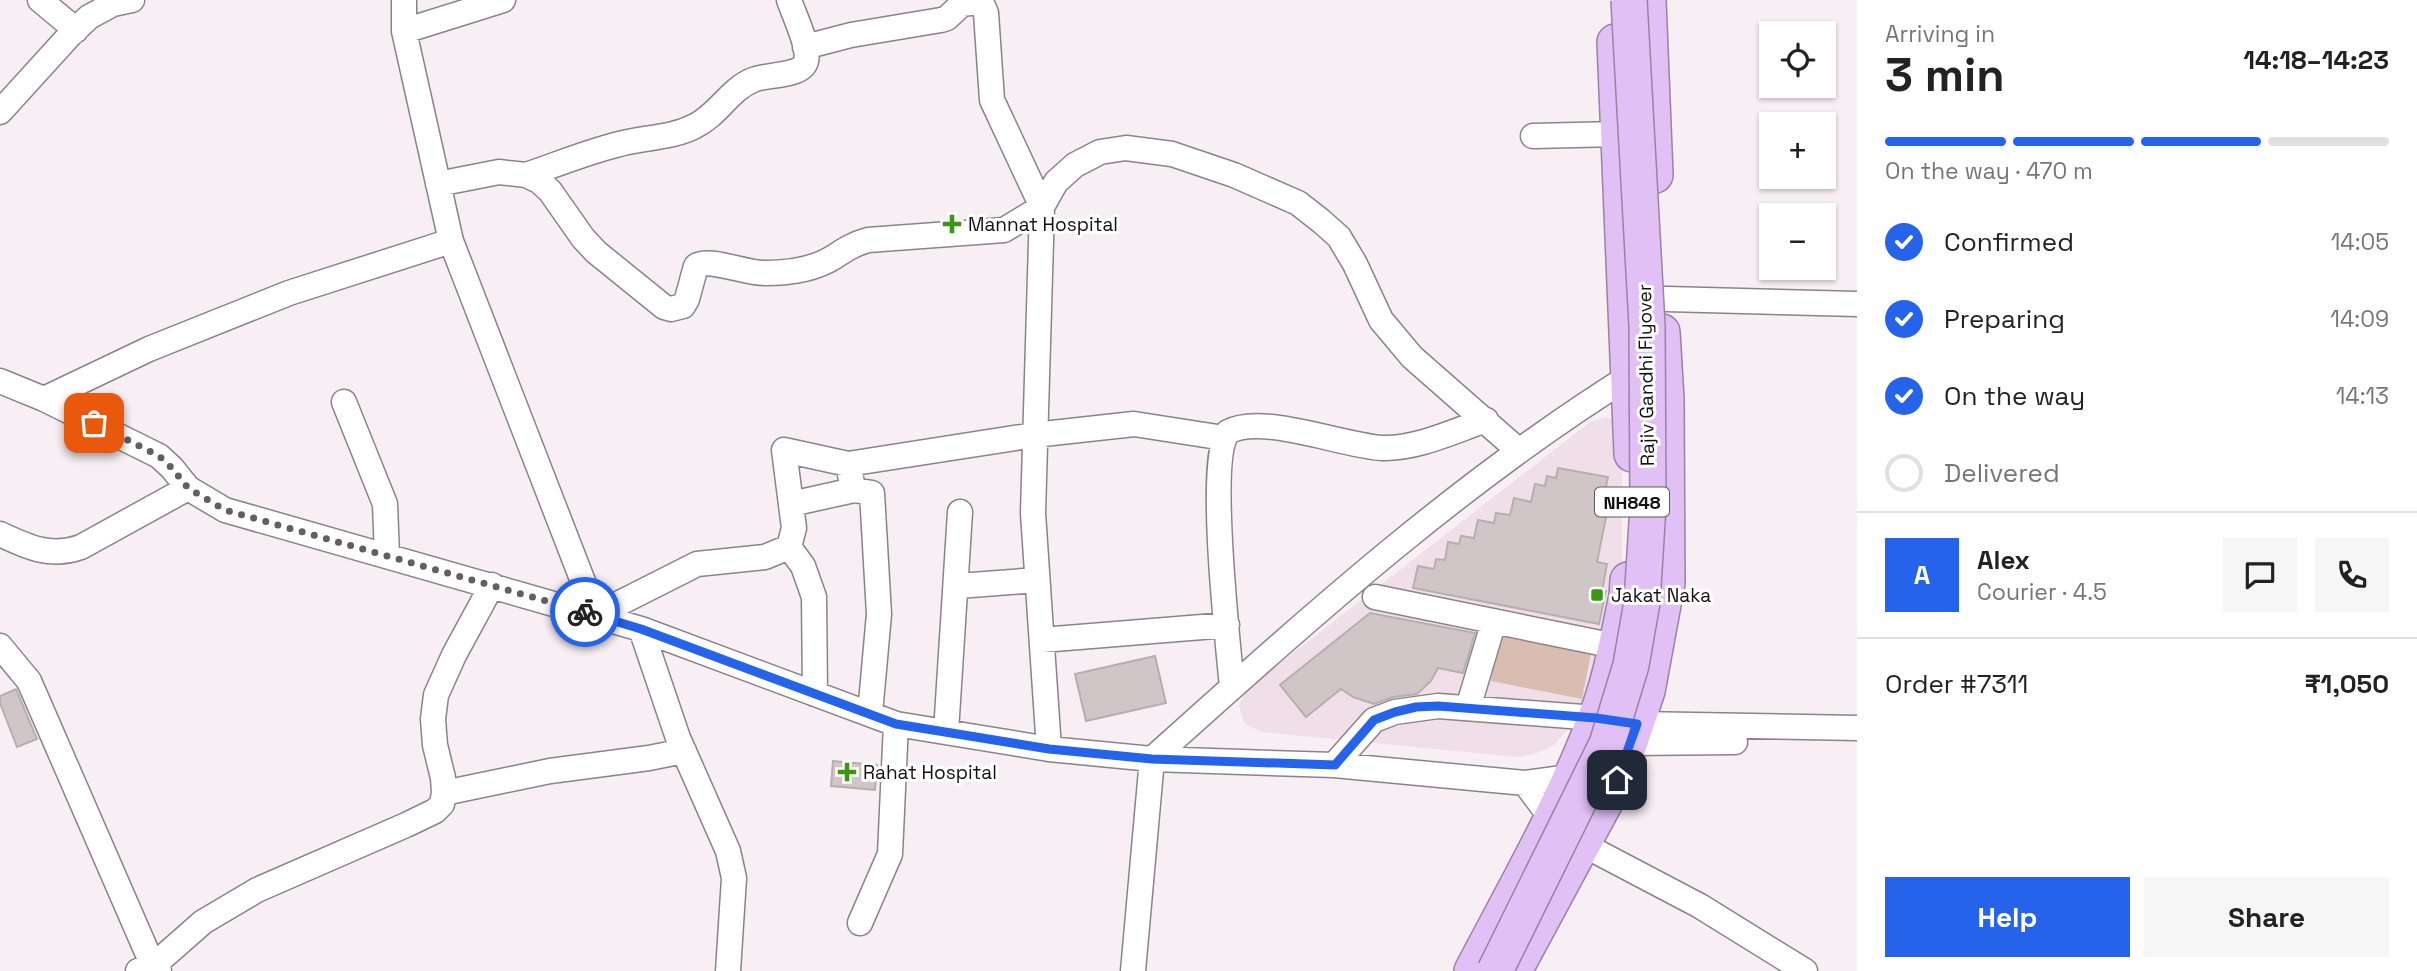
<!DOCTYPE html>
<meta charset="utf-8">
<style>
:root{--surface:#fff;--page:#f6f6f6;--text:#222;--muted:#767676;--line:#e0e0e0;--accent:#2563eb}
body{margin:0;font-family:"Space Grotesk",sans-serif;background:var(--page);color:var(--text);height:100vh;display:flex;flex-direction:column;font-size:26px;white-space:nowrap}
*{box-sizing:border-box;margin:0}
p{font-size:23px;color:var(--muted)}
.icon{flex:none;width:38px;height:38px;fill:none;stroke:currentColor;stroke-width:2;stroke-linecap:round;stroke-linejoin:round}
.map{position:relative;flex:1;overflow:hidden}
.drawer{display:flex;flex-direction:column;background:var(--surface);width:560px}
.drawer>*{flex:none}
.fabs{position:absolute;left:1759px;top:21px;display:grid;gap:14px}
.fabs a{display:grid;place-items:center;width:77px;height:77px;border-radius:0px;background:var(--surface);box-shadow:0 2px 5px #0004;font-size:35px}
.pin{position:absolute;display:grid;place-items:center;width:60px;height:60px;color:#fff;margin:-30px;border-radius:14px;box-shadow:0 4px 10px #0006}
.courier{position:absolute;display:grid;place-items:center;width:70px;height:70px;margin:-35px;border:5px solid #2563eb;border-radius:50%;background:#fff;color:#222;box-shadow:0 2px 9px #0007}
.overview em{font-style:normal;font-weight:800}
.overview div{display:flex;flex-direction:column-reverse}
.overview{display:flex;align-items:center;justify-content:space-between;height:119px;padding:0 28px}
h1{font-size:46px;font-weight:800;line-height:52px}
.bar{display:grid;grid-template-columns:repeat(4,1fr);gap:10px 7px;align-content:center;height:84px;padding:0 28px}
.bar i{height:9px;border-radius:5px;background:var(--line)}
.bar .selected{background:var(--accent)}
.bar p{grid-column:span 4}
.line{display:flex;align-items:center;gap:18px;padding:0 28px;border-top:2px solid var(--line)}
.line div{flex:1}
.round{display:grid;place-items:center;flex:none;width:74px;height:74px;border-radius:0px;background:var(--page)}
ol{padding:0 28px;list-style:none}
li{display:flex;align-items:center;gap:21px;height:77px}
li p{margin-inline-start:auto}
li .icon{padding:7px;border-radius:50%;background:var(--accent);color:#fff;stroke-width:4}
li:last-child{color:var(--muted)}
li i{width:38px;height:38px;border:4px solid var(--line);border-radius:50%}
.cta{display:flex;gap:14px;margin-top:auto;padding:14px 28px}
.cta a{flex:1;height:80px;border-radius:0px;background:var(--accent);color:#fff;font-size:28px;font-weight:800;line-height:80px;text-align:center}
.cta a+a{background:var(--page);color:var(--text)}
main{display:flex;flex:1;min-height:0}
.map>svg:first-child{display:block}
.built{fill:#f0dfe8}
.green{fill:#d9bdb1}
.building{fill:#d0c6c7;stroke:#b8aeaf;stroke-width:2}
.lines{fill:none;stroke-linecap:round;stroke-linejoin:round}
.minor-casing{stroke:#8b8387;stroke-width:27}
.highway-casing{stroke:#9982a5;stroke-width:38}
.minor{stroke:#fff;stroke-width:24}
.highway{stroke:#e1c0f5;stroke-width:35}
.highway-bridge-casing{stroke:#9982a5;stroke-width:38;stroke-linecap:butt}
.highway-bridge{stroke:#e1c0f5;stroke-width:35}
.done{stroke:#635e60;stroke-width:7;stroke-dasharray:0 12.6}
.route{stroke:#2563eb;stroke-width:9}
.poi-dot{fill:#3b9613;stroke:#fff;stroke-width:2.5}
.labels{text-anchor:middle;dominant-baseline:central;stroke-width:6;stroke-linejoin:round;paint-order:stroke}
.shield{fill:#fff;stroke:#5a5858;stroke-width:2}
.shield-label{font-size:18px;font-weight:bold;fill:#131011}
.poi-label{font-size:19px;fill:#131011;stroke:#fff;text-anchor:start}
.street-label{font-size:19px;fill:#131011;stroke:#fff}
</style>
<main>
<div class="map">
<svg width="1857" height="971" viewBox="0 0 1857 971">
<rect width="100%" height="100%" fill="#f8eff4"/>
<!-- built -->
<path class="built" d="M1606,417L1618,423L1622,436V583L1594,700L1554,745L1535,754L1517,757L1261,732L1244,723L1239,705L1247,689L1590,422Z"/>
<!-- green -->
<path class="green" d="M1500,636L1591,653L1582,699L1491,681Z"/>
<!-- building -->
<path class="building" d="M1558,468L1608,477L1602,506L1608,507L1597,562L1607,564L1602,591H1606L1599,624L1413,588L1418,566L1434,569L1436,559L1445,560L1448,542L1459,544L1461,536L1474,538L1478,520L1494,523L1496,513L1510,515L1514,498L1531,502L1535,484L1545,486L1547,476L1556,478Z
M1370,613L1475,633L1463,673L1438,668L1431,681L1417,694L1393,697L1374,704L1353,697L1341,689L1306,717L1280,685Z
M1155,656L1166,703L1086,721L1075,674Z
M16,689L37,739L17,747L0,703V696Z
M833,761L877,765L875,790L831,786Z"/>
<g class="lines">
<defs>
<path id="minor" d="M40,0L76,30
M404,0V31L451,241L596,615L697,564L765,557L789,547L794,528L784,450L848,464L1034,435L1134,424L1224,438
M404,31L503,0
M805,47L851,35L941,20L947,18L962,4L978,2L983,6L986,13L992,100L1042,207L1033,513L1049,749
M0,112L70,35L89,17L113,4L132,0
M1533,136L1618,134
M526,175C559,164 594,149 628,142C651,137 674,137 695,126C718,115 730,89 753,80C766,74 802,77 806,61C810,47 794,15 789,0
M438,184L499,172L526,175L539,181L550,191L583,238L596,252L664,307L671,309L683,306L687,299L696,266C709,257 747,274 765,273C788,273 815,269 834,257C846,249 854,244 868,240L1004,230L1042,207L1056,182L1075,165L1100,152L1126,148L1172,154L1234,175L1298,203L1321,221L1339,237L1355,264L1381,320L1412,357L1518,450
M1629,298L1857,304
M0,381L44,399L159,456L172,468L188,488
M44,399L149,349L289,293L451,241
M344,402L385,504L387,555
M854,490L872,493L879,614L870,714
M791,504L854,490L850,475
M0,534C28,547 50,558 81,547L188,488L225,510L641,629L896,724L1049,749L1152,759L1334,765L1525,783L1570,777L1582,785
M789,547L803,566L814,597L815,694
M955,591L960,512
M1375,597L1615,646
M641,629L678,738L728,851L734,878L728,971
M1042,640L1227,625
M0,646L29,681L153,966L159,971
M1232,687C1228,644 1207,459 1228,432C1262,413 1343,446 1382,448C1417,449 1454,431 1486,420
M1468,708L1494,621
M946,732L955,591L958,586L1037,580
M1615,737L1630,743L1735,742
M1334,765L1374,720L1395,712L1438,706L1596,718L1637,724L1857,728
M1525,783L1551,818L1584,845L1700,906L1805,971
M444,793L550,771L649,758L684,751
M860,923L890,854L896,724
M138,971L153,966L203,922L257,890L406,825L435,811L442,804L444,793L443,778L435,745L433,719L436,695L454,655L492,585
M1133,971L1152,759C1306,621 1461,480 1638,371"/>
<path id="highway" d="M1648,0L1655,175
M1615,42L1632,454
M1472,971C1515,889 1562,807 1595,720C1611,681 1618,637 1627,596L1628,580
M1514,971L1617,780L1647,691L1667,583L1666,399L1662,332"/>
</defs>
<!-- minor casing -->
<use href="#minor" class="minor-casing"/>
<!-- highway casing -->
<use href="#highway" class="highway-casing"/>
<!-- minor -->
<use href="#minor" class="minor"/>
<!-- highway -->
<use href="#highway" class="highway"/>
<defs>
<path id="highway-bridge" d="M1495,971L1607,744L1631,665L1642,602L1648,506L1647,326L1629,0"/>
</defs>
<!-- highway-bridge casing -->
<use href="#highway-bridge" class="highway-bridge-casing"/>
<!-- highway-bridge -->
<use href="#highway-bridge" class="highway-bridge"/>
</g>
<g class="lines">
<!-- done -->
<path class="done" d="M94,423L159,456L172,468L188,488L225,510L585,612"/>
<!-- route -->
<path class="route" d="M585,612L641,629L896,724L1049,749L1152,759L1335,765L1374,720L1395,712L1416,707L1438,706L1596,718L1637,724L1617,780"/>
</g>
<!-- markers -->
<g class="poi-dot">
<path d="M948.5 213.5h7v7h7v7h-7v7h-7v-7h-7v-7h7z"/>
<rect x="1590" y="588" width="14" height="14" rx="3.5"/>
<path d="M843.5 761.5h7v7h7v7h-7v7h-7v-7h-7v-7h7z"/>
</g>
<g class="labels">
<!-- shield labels -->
<rect class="shield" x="1595" y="487.5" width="74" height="29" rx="5"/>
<g class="shield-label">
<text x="1632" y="502">NH848</text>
</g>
<!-- poi labels -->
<g class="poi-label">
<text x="968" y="224">Mannat Hospital</text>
<text x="1611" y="595">Jakat Naka</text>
<text x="863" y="772">Rahat Hospital</text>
</g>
<!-- street labels -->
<g class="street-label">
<text transform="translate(1646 375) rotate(-91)">Rajiv Gandhi Flyover</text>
</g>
</g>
</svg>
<div class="fabs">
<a><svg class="icon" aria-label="locate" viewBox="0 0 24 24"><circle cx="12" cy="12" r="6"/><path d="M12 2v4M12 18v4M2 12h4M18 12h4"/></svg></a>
<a>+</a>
<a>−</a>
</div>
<div class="pin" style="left:94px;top:423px;background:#ea580c"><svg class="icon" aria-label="bag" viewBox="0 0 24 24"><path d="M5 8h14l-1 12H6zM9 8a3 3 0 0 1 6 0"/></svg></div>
<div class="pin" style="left:1617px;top:780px;background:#1f2937"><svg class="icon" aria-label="home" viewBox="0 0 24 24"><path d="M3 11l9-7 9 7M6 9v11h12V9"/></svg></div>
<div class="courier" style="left:585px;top:612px"><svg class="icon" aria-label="bike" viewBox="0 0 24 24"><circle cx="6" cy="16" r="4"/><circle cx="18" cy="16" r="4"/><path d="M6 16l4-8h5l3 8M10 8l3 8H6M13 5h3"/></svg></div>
</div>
<section class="drawer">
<div class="overview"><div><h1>3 min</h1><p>Arriving in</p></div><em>14:18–14:23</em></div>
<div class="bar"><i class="selected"></i><i class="selected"></i><i class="selected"></i><i></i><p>On the way · 470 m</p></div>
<ol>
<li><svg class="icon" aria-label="check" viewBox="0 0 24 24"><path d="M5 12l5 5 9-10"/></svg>Confirmed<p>14:05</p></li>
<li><svg class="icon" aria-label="check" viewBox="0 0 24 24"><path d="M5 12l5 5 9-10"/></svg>Preparing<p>14:09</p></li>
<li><svg class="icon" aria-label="check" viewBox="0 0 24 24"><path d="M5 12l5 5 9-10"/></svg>On the way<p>14:13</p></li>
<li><i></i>Delivered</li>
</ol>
<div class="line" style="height:126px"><b class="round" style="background:var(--accent);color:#fff">A</b><div><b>Alex</b><p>Courier · 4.5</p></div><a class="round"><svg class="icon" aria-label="chat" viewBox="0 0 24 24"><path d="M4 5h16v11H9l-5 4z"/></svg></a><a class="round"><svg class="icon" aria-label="phone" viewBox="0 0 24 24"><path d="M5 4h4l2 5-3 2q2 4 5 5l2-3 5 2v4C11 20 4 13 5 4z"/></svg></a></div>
<div class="line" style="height:91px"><div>Order #7311</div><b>₹1,050</b></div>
<div class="cta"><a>Help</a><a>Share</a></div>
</section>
</main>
